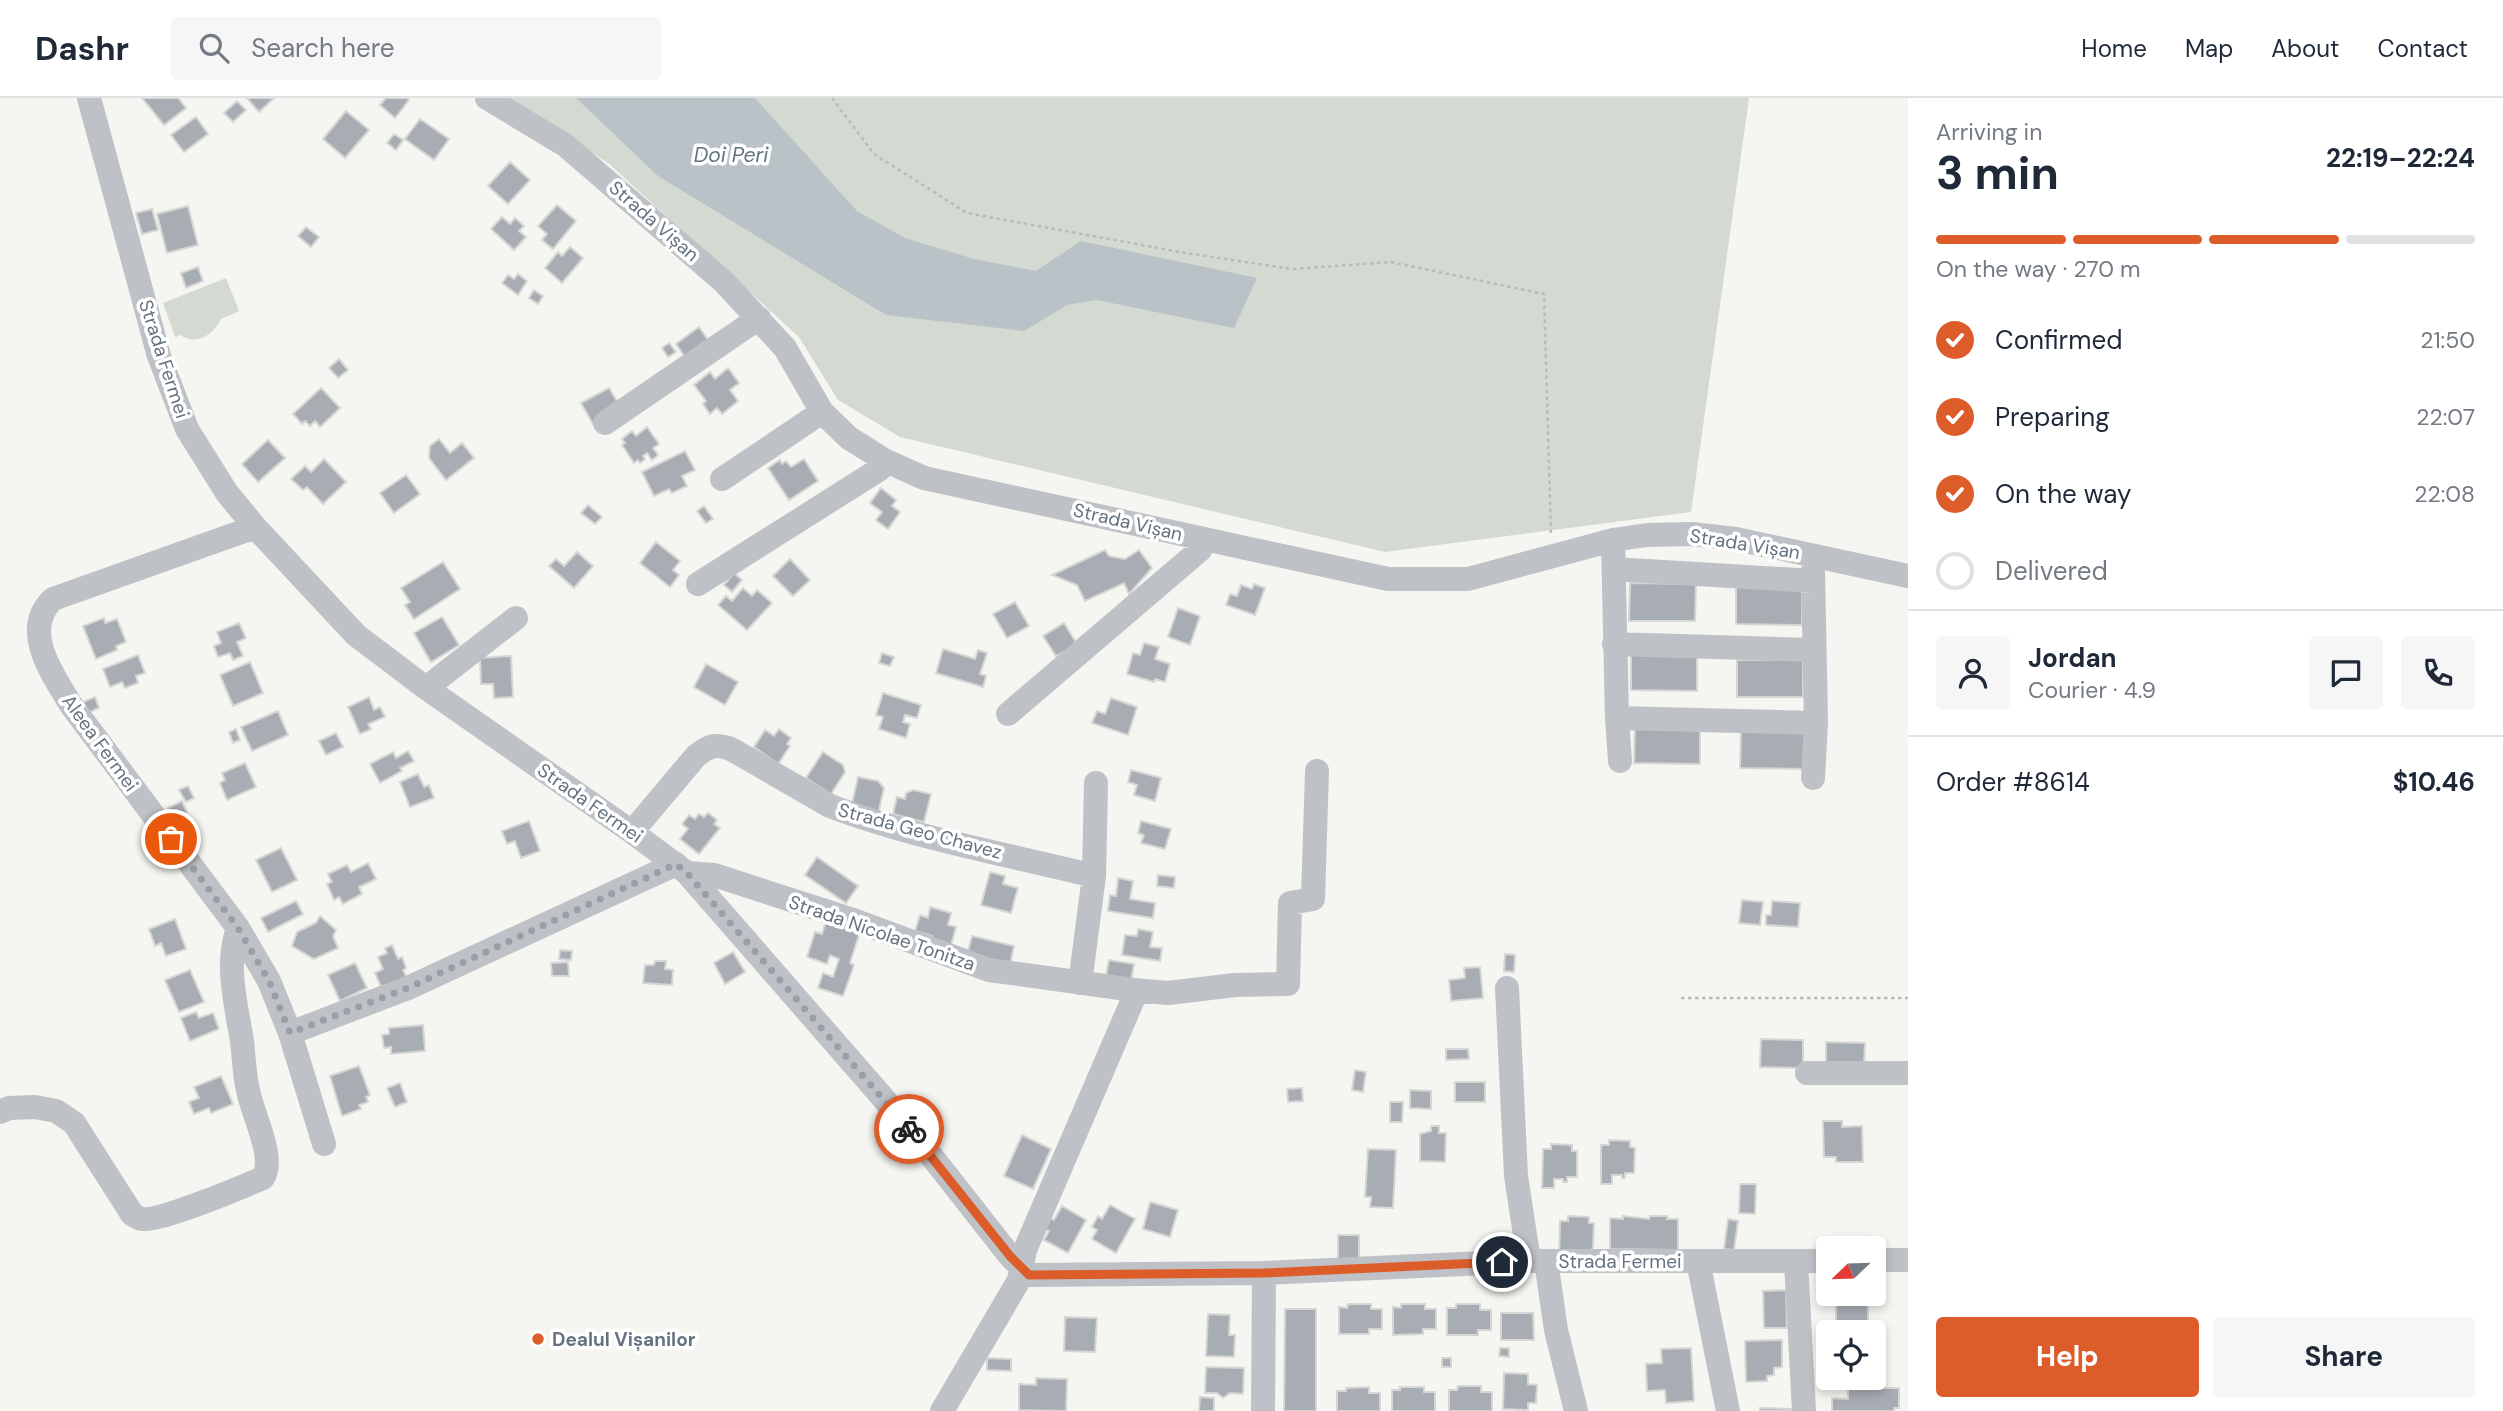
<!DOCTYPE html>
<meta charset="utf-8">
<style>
:root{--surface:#fff;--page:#f6f6f7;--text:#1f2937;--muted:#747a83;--line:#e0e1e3;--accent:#dd5d2a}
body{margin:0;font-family:"DM Sans",sans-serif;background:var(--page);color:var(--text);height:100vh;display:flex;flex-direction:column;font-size:26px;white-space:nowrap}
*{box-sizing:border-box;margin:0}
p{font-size:23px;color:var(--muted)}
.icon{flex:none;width:38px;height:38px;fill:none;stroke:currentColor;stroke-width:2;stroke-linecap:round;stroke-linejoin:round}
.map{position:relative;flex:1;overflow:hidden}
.panel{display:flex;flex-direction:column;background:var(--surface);width:595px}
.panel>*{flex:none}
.needle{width:46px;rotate:247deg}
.controls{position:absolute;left:1816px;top:1138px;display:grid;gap:14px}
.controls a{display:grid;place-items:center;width:70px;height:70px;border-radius:7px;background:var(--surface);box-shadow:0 4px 10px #0003;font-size:35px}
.pin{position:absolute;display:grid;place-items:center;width:60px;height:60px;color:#fff;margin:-30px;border:4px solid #fff;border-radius:50%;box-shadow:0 2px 7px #0007}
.courier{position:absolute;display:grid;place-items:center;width:70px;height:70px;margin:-35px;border:5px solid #dd5d2a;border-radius:50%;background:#fff;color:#222;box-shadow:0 2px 9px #0007}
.headline em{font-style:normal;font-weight:700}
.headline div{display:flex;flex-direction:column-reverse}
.headline{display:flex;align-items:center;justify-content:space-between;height:119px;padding:0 28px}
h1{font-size:46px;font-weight:700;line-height:52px}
.bar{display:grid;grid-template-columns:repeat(4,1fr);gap:10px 7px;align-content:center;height:84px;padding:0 28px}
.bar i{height:9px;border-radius:5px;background:var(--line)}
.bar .on{background:var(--accent)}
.bar p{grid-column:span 4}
.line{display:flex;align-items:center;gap:18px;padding:0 28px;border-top:2px solid var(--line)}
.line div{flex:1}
.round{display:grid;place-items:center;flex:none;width:74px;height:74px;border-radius:7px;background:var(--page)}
ol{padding:0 28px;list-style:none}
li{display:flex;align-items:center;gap:21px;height:77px}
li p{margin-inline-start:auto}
li .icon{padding:7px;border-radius:50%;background:var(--accent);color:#fff;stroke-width:4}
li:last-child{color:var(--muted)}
li i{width:38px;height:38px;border:4px solid var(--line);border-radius:50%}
.button{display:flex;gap:14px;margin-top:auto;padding:14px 28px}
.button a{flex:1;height:80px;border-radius:7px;background:var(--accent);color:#fff;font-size:28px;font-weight:700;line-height:80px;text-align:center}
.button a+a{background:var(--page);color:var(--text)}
header{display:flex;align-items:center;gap:42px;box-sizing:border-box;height:98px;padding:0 35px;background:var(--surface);border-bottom:2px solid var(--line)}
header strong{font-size:33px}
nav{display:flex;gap:38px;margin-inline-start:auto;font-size:24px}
.search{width:490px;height:63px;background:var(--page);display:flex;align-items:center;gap:18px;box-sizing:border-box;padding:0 24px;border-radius:7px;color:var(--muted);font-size:26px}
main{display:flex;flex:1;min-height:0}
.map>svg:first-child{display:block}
.green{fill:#d4dad1}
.water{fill:#b8c2c7}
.building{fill:#a7adb3;stroke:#d6d6d4;stroke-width:2}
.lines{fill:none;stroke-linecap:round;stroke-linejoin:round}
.path{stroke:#b8babd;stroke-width:2.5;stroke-dasharray:3.5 3.5;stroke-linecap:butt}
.minor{stroke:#bec1c5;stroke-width:24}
.done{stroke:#97a0a8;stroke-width:7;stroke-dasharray:0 12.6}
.route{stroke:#dd5d2a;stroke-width:9}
.poi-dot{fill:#dd5d2a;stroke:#fff;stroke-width:2.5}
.labels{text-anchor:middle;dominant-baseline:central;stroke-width:7;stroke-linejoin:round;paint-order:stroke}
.street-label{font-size:19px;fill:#657381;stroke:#fff}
.poi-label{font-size:19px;font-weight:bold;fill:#657381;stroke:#fff;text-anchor:start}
.water-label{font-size:21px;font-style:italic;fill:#60757f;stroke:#fff}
</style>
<header>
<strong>Dashr</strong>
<div class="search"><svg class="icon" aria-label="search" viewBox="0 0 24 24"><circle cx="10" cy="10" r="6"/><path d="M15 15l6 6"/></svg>Search here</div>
<nav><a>Home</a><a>Map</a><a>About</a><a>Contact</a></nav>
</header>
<main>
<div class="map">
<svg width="1908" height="1313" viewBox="0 0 1908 1313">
<rect width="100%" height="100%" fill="#f5f5f1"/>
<!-- green -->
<path class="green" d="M508,0H1749L1691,414L1385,454L900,339L838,302L799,239L608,65Z
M226,180L239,213L221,221C213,237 197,248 180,237L175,239L163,205Z"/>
<!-- water -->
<path class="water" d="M576,0H755L857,113L905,140L974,161L1036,173L1081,143L1257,180L1234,230L1097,202L1067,207L1024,233L886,217L658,78Z"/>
<!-- building -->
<path class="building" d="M142,0H178L186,10L164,27Z
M247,0H274L259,14Z
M386,0H407L409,2L395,20L380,7Z
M237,3L246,12L233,24L224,15Z
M346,13L369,32L345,60L323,41Z
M196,19L208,36L184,54L171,37Z
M420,21L449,41L434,62L405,41Z
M394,36L403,42L396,52L387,45Z
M510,64L530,82L508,106L488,88Z
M557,107L576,123L553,151L542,142L547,136L538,128Z
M188,108L198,147L167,155L157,116Z
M152,111L158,132L142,136L136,115Z
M502,119L510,126L515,120L524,128L519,133L526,139L514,152L491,131Z
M306,129L319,139L311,149L298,138Z
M570,149L583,160L562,185L545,170L558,154L562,158Z
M198,169L203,183L186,190L181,175Z
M518,176L527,183L518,197L502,185L508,177L514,181Z
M534,192L543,198L538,206L529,200Z
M699,229L712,248L689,264L676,246Z
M669,245L676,254L668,259L662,250Z
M339,261L348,272L338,280L329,270Z
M728,270L739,285L730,292L738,303L722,316L717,310L710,316L703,306L706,303L694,287L710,274L715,281Z
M321,290L340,310L320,329L315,323L310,328L305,323L302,326L293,316Z
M609,290L621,310L593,326L581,305Z
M647,329L659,346L653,350L658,357L652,362L647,355L643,358L645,361L640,365L638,362L634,365L622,347L625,345L622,341L632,333L636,338Z
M439,341L450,355L462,345L474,360L446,382L429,360L430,348Z
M268,342L285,360L258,384L242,366Z
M685,353L695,372L682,378L687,388L672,395L669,391L654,398L642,374Z
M324,361L346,384L323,406L307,389L303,392L291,381L305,368L311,374Z
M804,361L818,383L789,402L768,370L780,362L782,366L786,363L791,369Z
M406,377L420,396L394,415L380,395Z
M881,390L896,402L892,408L900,414L888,431L876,422L882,414L870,405Z
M588,407L602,419L595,426L581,415Z
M704,408L713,421L706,425L697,413Z
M656,444L680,463L673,472L679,477L670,489L640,465Z
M1105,452L1109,458L1125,461L1139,452L1152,470L1129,496L1124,485L1085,503L1077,487L1052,477Z
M577,454L593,468L574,490L549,468L556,461L564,468Z
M790,461L810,482L793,498L773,478Z
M443,464L460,491L414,521L405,507L410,504L401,490Z
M734,475L742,482L732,494L724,487Z
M1630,485L1696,486L1695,523H1629Z
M1254,486L1265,490L1255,517L1226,507L1230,496L1237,498L1241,487L1252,491Z
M1736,489H1802V527L1736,526Z
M743,490L752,498L757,492L772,505L747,532L718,507L726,498L732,503Z
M1015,504L1029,528L1007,540L993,516Z
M1178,510L1200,518L1190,547L1168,539Z
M442,519L459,547L431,564L414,535Z
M104,520L105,525L117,521L126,544L116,548L117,552L96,561L83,528Z
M239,525L246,540L237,544L243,558L233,562L230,555L218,559L214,548L221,545L217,534Z
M1064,525L1077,546L1056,558L1043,538Z
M1144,545L1159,549L1155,561L1170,566L1165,584L1155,581L1154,584L1127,576L1133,555L1140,557Z
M943,551L975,561L978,552L987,555L980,576L986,578L983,589L936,575Z
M882,555L894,559L890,568L879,565Z
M1631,555L1697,556V593L1631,592Z
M138,557L145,575L136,578L138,585L125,590L122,584L110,589L103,571Z
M511,558L513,599L494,600L493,586H481L480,560Z
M1737,562H1803V599H1737Z
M250,564L263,595L233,608L220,577Z
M706,566L738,584L725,607L694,589Z
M883,595L921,607L917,620L905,617L903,624L910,626L906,640L879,631L883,619L876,617Z
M95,599L99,610L83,617L78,606Z
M369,599L374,612L380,609L385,619L368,626L371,631L360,636L348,609Z
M1111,600L1137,609L1128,637L1092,625L1097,613L1105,616Z
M278,613L288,637L252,653L241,629Z
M1635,628L1700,629V666L1634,665Z
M236,631L240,642L233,645L229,634Z
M779,631L791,640L787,646L790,648L778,666L754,649L765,632L774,638Z
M1741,633L1806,634V671L1740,670Z
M336,635L343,649L326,657L319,643Z
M408,653L414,663L400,670L402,673L380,685L370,666L393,654L396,660Z
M823,654L843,667L845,674L831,696L806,680Z
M245,665L256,689L227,702L220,685L225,682L222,675Z
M1131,672L1161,680L1155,703L1134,697L1137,687L1128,684Z
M418,676L424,689L429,687L434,700L410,709L400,684Z
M858,679L878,683L884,690L878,716L851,710Z
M188,688L194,700L186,704L179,692Z
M913,692L931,696L924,724L893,716L897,699L905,701L906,695Z
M182,703L187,714L173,721L168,710Z
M708,715L717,722L714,726L720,730L699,756L680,741L688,731L682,726L689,717L695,721L699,716L704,719Z
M529,723L540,753L521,760L515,743L507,746L502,733Z
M1141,723L1171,731L1165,751L1141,745L1144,737L1138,735Z
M281,750L297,782L272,794L256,762Z
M817,759L858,788L846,805L805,777Z
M368,765L376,781L359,789L362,796L343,806L339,799L334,802L327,786L332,784L328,776L347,767L351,774Z
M990,774L1005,778L1003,786L1018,790L1011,815L981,807Z
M1158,777L1175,779L1174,790L1157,788Z
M1118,780L1133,783L1130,801L1155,805L1153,820L1108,813L1110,797L1116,798Z
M1742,802L1763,804L1760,827L1739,825Z
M296,803L303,816L268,834L261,820Z
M1772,803L1800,805L1798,829L1766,827V817H1771Z
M930,809L951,815L948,827L956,829L950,851L930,846L932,838L915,833L920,817L928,820Z
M320,818L336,832L333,838L338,850L314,861L292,848L297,834L316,825Z
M175,821L186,851L166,858L161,845L155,848L149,831Z
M826,823L860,834L850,865L854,867L843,898L818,890L823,875L833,879L839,861L830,857L827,866L807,859L815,834L822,836Z
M1138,831L1153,834L1150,849L1162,850L1160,863L1122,857L1125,837L1137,838Z
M972,838L1014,848L1010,867L967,857Z
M392,847L398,861L402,859L406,870L403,872L407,880L382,891L375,875L383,871L378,859L387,855L385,850Z
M560,852L572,853L571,862L559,861Z
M733,854L745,874L725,886L714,865Z
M1505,856L1515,857L1514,874L1504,873Z
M1109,862L1134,866L1130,888L1105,884Z
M655,863H666L665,871L673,872L672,887L643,885L645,867H654Z
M568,864L569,878H552L551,865Z
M355,865L367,890L340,903L328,877Z
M1480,869L1483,900L1451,903L1449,882L1465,880L1464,870Z
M190,872L204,904L179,914L165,882Z
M196,914L199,920L213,915L219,931L190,943L181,920Z
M423,927L425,953L391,956V949L384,950L382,937L389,936V930Z
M1761,941L1803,942V970L1760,969Z
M1826,944L1865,945L1864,969H1826Z
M1446,951H1468L1469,961L1446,962Z
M359,968L370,997L366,999L368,1004L359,1007L361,1011L342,1018L330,978Z
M1355,972L1366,974L1363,994L1352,992Z
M221,978L233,1006L211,1015L209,1010L194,1016L189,1004L199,1000L194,989Z
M1455,984H1485V1004H1455Z
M400,985L407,1004L395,1009L387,990Z
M1302,990L1303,1003L1288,1004L1287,991Z
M1410,992L1431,993V1011L1410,1010Z
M1390,1004H1403L1402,1024H1390Z
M1823,1023H1842V1029L1862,1028L1863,1064H1836V1059H1824Z
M1431,1028H1439V1035H1446L1445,1064L1420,1063V1036L1431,1033Z
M1022,1037L1051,1051L1033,1091L1004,1078Z
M1609,1042L1630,1043V1049L1635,1050L1634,1075H1625V1080H1622V1077H1612V1086H1601V1047H1609Z
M1551,1046L1572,1047V1053H1577V1079H1567V1084H1563V1081H1554V1090H1542L1543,1051H1551Z
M1368,1051L1396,1052L1393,1110L1370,1109L1371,1099H1365Z
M1740,1086H1756L1755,1116L1739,1115Z
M1150,1104L1178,1112L1170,1139L1143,1131Z
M1110,1107L1135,1121L1116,1155L1092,1141L1097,1132L1092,1129L1098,1118L1102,1121Z
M1062,1108L1086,1122L1068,1155L1044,1142L1049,1133L1043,1130L1049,1120L1054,1122Z
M1568,1118L1589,1119V1125H1594L1593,1151L1559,1162L1560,1123H1568Z
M1623,1118L1649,1121L1650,1118H1667V1121H1678V1152L1610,1151V1120L1623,1121Z
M1728,1121L1738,1123L1734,1152L1724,1151Z
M1338,1137H1359V1164L1338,1163Z
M1786,1192L1787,1230H1764L1763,1193Z
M1836,1203L1868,1204V1233L1836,1232Z
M1348,1206H1371V1211H1382V1231H1369V1236H1339V1209L1347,1210Z
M1401,1206H1425V1211H1436V1231H1423V1236L1393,1237V1209L1401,1210Z
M1456,1206H1480V1212H1491V1232H1478V1237H1447V1210H1456Z
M1285,1211H1316V1313H1284Z
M1501,1215H1533L1534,1242H1501Z
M1208,1216L1230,1217L1229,1237H1235L1234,1259L1206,1258Z
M1065,1219L1097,1220L1095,1254L1064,1253Z
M1782,1242V1269L1774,1270V1277L1767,1278V1283L1746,1284L1745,1243Z
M1500,1250H1509V1259L1499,1258Z
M1691,1250L1694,1303L1666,1305L1665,1292L1647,1293L1646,1266L1662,1265L1661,1251Z
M987,1260L1011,1261V1273L987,1272Z
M1442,1260H1451V1269H1442Z
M1206,1269L1244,1270L1243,1296L1230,1295L1223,1300L1217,1295H1205Z
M1504,1275L1528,1276V1286L1537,1287L1536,1305H1528V1312L1503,1311Z
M1036,1280L1067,1281L1066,1313L1019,1312V1286L1036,1287Z
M1458,1288H1481V1294H1492V1313H1449V1292H1457Z
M1369,1289V1295H1380V1313H1337V1293H1346V1290Z
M1400,1289H1424V1294H1435V1313H1392V1292H1400Z
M1848,1290H1899V1310H1894V1313H1832V1300L1848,1301Z
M1200,1299L1214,1300V1313H1199Z
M1760,1310L1793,1311V1313H1760Z"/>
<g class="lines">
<!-- path -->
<path class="path" d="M832,0L874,56L967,115L1186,155L1292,171L1391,164L1544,196L1551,437
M1681,900H1908"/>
<!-- minor -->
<path class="minor" d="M89,0L159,258L187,331L227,395L255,429L356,537L426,590L632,734L687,775L911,1032L1010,1158L1029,1177L1264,1175L1529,1163H1829
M487,0L565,47L724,184L785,250L822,314L849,340L884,362L924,380L1388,481H1468L1613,442L1647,437L1692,436L1736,441L1908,478
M605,325L759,220
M722,381L822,314
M255,429L53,501C20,532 53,577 71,607L238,830L269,883L290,935L324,1046
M1613,442L1617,620L1816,625L1813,472L1816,458
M1614,471L1813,483
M698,486L880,371L884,362
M1614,546L1814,552
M426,590L516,520
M1008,616L1200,452L1203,441
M1617,620L1620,663
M1813,680L1816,625
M632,734L696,658C709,648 715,645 731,651L830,708C914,740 1006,756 1094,778
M687,775L714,777L853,822L989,872L1134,892V899L1025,1152L1019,1182L942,1313
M1080,885L1094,778L1096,685
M1507,890L1516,1078L1529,1163
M1134,892L1168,895L1235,887L1288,886L1290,805L1313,801L1317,673
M290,935L408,890L676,766
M1807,975H1908
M0,1014L9,1010L35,1009L56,1013L74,1025L132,1116C133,1117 140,1121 142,1121C159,1124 242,1089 263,1080C276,1059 252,1016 248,992C244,976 244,959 242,943C236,906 225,866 238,830
M1874,1162H1908
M1546,1163L1556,1232L1576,1313
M1698,1163L1728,1313
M1796,1163L1804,1313
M1263,1313L1264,1175"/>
</g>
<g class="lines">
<!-- done -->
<path class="done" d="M171,741L238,830L269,883L290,935L408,890L676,766L687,775L909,1031"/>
<!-- route -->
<path class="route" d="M909,1031L1010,1158L1029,1177L1264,1175L1502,1164"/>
</g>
<!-- markers -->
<circle class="poi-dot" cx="538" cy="1241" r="7"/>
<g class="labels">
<!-- street labels -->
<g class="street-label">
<text transform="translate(654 123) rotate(41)">Strada Vișan</text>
<text transform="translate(164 261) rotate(72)">Strada Fermei</text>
<text transform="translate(1128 424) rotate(13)">Strada Vișan</text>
<text transform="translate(1745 446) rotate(9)">Strada Vișan</text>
<text transform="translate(100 645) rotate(54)">Aleea Fermei</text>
<text transform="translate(590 705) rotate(35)">Strada Fermei</text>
<text transform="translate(920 733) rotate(15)">Strada Geo Chavez</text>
<text transform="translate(882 835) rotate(19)">Strada Nicolae Tonitza</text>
<text x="1620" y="1163">Strada Fermei</text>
</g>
<!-- poi labels -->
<g class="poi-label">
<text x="552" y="1241">Dealul Vișanilor</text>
</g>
<!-- water labels -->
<g class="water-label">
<text x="731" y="57">Doi Peri</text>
</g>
</g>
</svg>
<div class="controls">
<a><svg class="needle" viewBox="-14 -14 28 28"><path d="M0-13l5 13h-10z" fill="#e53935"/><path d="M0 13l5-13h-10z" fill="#747a83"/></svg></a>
<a><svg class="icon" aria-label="locate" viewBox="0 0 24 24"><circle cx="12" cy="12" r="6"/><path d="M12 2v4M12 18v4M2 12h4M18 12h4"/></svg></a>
</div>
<div class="pin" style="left:171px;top:741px;background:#ea580c"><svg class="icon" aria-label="bag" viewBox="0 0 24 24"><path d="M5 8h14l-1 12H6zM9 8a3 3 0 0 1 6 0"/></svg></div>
<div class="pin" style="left:1502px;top:1164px;background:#1f2937"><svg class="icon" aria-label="home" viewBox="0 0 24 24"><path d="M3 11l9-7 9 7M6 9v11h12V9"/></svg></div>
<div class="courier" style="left:909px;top:1031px"><svg class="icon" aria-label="bike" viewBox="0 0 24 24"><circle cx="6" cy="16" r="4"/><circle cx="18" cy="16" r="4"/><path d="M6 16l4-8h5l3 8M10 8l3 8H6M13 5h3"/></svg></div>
</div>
<section class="panel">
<div class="headline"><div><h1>3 min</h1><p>Arriving in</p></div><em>22:19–22:24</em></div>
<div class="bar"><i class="on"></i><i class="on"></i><i class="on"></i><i></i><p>On the way · 270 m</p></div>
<ol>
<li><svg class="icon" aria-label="check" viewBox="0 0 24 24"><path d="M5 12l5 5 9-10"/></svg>Confirmed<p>21:50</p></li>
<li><svg class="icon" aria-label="check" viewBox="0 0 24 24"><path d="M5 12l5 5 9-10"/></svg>Preparing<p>22:07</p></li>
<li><svg class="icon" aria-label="check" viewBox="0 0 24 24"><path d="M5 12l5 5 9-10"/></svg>On the way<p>22:08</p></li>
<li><i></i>Delivered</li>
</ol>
<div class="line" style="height:126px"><a class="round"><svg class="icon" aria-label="person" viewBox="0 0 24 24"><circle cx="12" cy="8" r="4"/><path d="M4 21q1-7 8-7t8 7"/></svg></a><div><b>Jordan</b><p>Courier · 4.9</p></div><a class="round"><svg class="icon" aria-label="chat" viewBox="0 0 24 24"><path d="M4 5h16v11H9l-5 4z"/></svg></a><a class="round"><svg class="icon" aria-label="phone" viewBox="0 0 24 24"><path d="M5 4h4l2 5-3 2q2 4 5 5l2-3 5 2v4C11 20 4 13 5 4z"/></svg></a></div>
<div class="line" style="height:91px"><div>Order #8614</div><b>$10.46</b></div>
<div class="button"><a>Help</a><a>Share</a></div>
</section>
</main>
